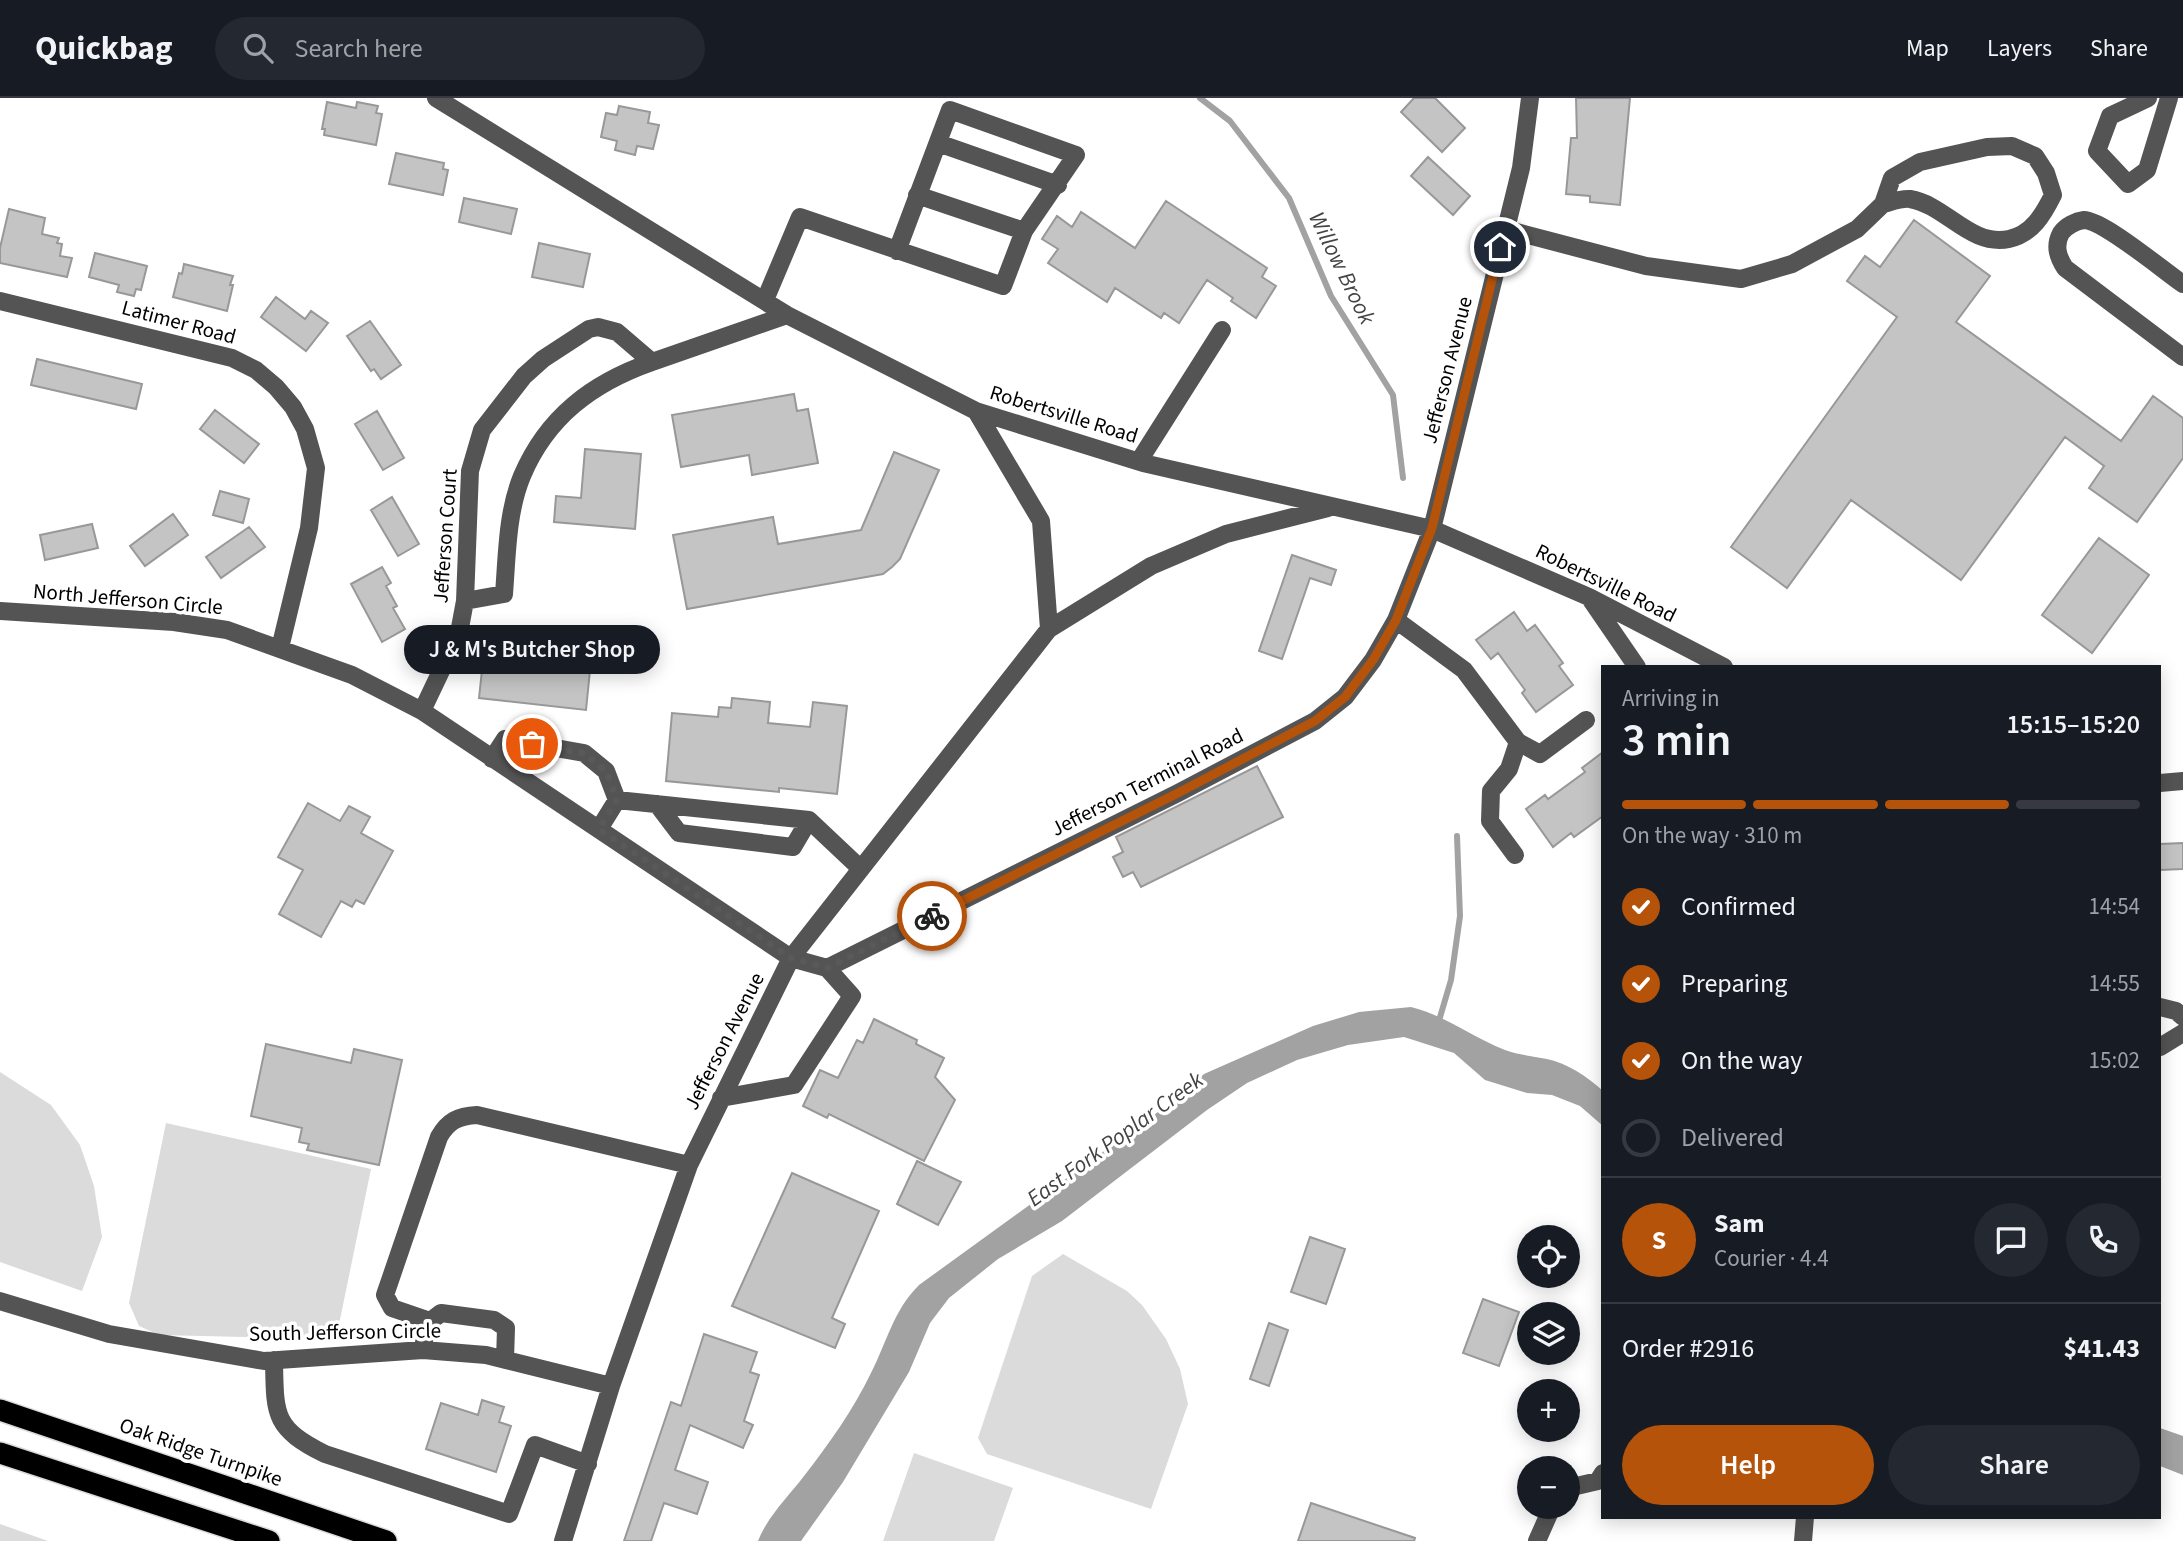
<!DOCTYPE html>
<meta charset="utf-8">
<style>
:root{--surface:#171b24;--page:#242831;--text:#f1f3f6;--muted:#9ea1a6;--line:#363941;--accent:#b45309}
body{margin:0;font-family:"Source Sans 3",sans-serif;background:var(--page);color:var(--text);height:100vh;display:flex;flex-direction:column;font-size:26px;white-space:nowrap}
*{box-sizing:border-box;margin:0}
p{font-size:23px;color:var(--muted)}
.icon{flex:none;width:38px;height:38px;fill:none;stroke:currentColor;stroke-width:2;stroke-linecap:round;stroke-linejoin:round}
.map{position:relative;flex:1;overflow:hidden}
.panel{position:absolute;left:1601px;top:567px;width:560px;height:854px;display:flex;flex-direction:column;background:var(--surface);border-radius:0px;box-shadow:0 4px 18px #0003}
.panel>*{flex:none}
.fabs{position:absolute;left:1517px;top:1127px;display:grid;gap:14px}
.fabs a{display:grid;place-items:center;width:63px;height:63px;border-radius:50%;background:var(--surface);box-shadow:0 4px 18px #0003;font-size:35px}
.pin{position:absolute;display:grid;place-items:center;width:60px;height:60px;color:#fff;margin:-30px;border:4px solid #fff;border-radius:50%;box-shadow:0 2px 7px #0007}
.courier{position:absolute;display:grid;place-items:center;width:70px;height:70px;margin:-35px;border:5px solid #b45309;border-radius:50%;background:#fff;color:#222;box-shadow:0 2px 9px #0007}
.bubble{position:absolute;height:49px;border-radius:24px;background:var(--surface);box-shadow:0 4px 18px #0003;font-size:23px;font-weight:600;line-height:49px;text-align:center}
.overview em{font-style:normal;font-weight:600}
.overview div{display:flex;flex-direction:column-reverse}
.overview{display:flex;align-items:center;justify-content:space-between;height:119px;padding:0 21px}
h1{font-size:46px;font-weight:600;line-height:52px}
.bar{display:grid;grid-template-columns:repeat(4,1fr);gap:10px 7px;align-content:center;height:84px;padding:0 21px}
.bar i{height:9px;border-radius:5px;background:var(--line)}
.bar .current{background:var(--accent)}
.bar p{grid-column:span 4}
.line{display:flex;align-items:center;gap:18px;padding:0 21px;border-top:2px solid var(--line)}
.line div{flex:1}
.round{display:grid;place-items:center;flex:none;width:74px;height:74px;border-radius:37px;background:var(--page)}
ol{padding:0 21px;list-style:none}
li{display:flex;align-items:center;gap:21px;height:77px}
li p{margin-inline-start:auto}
li .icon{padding:7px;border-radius:50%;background:var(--accent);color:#fff;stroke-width:4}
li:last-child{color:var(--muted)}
li i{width:38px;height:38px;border:4px solid var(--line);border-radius:50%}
.primary-button{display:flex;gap:14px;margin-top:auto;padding:14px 21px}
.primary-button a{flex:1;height:80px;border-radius:42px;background:var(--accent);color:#fff;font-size:28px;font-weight:600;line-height:80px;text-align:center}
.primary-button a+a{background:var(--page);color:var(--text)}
header{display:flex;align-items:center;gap:42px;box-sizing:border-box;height:98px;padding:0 35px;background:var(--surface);border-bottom:2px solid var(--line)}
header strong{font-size:33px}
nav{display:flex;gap:38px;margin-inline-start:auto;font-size:24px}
.search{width:490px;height:63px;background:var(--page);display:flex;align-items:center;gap:18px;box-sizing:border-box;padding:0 24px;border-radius:38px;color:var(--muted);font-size:26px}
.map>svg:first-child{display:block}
.green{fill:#dbdbdb}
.water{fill:#a2a2a2}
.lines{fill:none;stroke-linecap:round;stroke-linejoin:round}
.stream{stroke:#a2a2a2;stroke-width:6}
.building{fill:#c4c4c4;stroke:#989898;stroke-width:2}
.highway-casing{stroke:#dbdbdb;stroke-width:24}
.minor{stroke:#545454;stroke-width:18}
.highway{stroke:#000;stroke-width:21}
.done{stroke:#595959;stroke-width:7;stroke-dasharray:0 12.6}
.route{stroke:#b45309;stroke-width:9}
.labels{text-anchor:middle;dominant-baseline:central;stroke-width:7;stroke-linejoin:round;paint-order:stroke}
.street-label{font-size:21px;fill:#000;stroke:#fff}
.water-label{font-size:23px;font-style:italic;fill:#434343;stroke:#fff}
</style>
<header>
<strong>Quickbag</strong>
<div class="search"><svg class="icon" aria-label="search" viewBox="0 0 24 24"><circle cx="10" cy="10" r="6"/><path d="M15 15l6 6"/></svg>Search here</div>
<nav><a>Map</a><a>Layers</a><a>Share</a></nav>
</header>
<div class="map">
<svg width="2183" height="1443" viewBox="0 0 2183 1443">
<rect width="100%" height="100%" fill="#fff"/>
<!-- green -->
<path class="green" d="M0,974L51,1007L80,1047L94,1088L102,1139L82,1193L0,1164Z
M166,1025L371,1071L336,1241L159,1237L139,1228L129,1205Z
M1063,1156L1127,1193L1142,1207L1166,1241L1180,1271L1188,1306L1151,1411L987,1356L978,1340L1032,1178Z
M914,1355L1013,1390L994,1443H883Z
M0,1426L48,1443H0Z"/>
<!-- water -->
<path class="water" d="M1411,909C1446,918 1472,939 1505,952C1519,957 1532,958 1547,961C1567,965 1588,979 1603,993V1028L1580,1008L1552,997L1527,995L1485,982L1454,955L1404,939L1348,947L1297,962L1247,985L1207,1012L1062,1123L998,1161L949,1200L930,1225L909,1274L843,1384L801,1443H758C768,1418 788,1399 804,1378C829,1346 853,1312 871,1275C887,1244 893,1213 919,1187L1180,998L1204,976L1313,928L1359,914Z
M2160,1330L2183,1338V1377L2160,1368Z"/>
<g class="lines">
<!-- stream -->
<path class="stream" d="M1200,0L1230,23L1289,100L1331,198L1393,297L1403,380
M1438,926L1451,882L1460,818L1457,738"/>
</g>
<!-- building -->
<path class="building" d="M1414,0H1435L1465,30L1442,54L1401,14Z
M1576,0H1630L1620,107L1590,104V98L1566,96L1571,40H1577Z
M327,4L356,10L357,4L378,8L376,15L382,16L376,47L324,37L325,31H322Z
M619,8L650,14L648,25L659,27L653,51L637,48L635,57L615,52L617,43L601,39L606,15L617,17Z
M396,55L444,65L443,71L448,72L443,97L389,86Z
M1428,59L1470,98L1453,117L1411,78Z
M464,100L517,111L511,136L459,124Z
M1166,103L1267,170L1262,179L1276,188L1256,220L1231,203L1233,200L1207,182L1179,225L1164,215L1161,220L1115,190L1107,204L1048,165L1058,151L1042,141L1057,118L1072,129L1081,114L1135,150Z
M9,111L45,120L42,136L59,140L57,145L62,146L60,158L72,160L67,179L0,165V150Z
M1914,122L1990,178L1956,224L2121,343L2153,298L2183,320V360L2137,424L2089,390L2104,368L2065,339L1961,482L1851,402L1787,490L1731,449L1897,219L1847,183L1865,158L1880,169Z
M539,145L590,156L583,189L532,179Z
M95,155L147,168L141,192L136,191L134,198L117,194L119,187L89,179Z
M184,166L233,178L230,187H233L227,213L173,199L179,175L182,176Z
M276,199L305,221L311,213L328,225L306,253L261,219Z
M370,223L401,267L381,281L374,271L371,273L347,238Z
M37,261L142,286L136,311L31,287Z
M794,296L797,313L808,311L818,365L752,377L749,357L681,369L672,317Z
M215,312L259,346L244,365L200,331Z
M377,313L404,360L383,372L355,326Z
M585,351L641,356L635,431L554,424L556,398L581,400Z
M894,354L939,372L900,461L892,469L883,476L687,511L673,437L773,419L778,446L861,432Z
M220,393L249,401L243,425L213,417Z
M392,399L419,446L398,458L371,412Z
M173,416L188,437L145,468L130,448Z
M92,426L98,450L45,462L40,437Z
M249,429L265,449L221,480L206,459Z
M2099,440L2149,477L2092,555L2042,517Z
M1292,457L1336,472L1331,487L1310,480L1282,561L1259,553Z
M382,469L391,485L386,488L397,508L393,510L405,531L382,544L351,486Z
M1514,514L1527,533L1535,527L1563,565L1559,568L1573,587L1536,614L1522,595L1525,592L1498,555L1491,561L1476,542Z
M543,529L561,531L559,544L577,546L574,570L590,572L586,612L479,600L486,535L509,538V533L543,537Z
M732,600L770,604L768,625L810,629L813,604L847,608L837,696L779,690V694L666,683L672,615L718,619L719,609L731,610Z
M1603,654V718L1574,739L1571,735L1553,749L1526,711L1545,697L1548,701L1585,674L1582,670Z
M1257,668L1283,719L1141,789L1133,774L1123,779L1113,759L1123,754L1116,739Z
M308,705L340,723L349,708L370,719L361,735L393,753L364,806L356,802L352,809L341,803L321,839L279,816L303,772L278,759Z
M2183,745V771L2160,772V746Z
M874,921L917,942L916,946L944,960L935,979L955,1002L924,1063L829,1016L827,1020L803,1008L820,972L838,980L857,942L863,945Z
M266,946L351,965L354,951L402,962L379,1067L307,1052L309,1046L299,1044L302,1030L251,1018Z
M917,1063L961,1084L938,1127L897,1106Z
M792,1075L879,1113L832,1220L845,1226L835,1250L732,1208Z
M1310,1139L1345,1151L1326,1206L1291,1194Z
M1483,1201L1519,1214L1499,1268L1463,1255Z
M1269,1225L1288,1232L1269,1288L1250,1281Z
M704,1236L757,1254L750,1274L759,1277L744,1323L753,1327L743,1350L690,1327L675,1372L708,1384L697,1416L664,1405L651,1443H624L671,1304L681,1308Z
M482,1302L504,1309L499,1324L511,1328L496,1374L426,1351L441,1305L478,1317Z
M1311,1405L1415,1440L1414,1443H1298Z"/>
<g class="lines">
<defs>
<path id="highway" d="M0,1312L386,1443
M0,1355L269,1443"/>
</defs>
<!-- highway casing -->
<use href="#highway" class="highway-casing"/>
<!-- minor -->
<path class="minor" d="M436,0L787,217L976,313L1143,365L1432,431L1589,499L1724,569
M2148,0L2110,18L2097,53L2128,86L2147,72L2169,0
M938,45L1058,87
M917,97L1024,133
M1505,131L1646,168L1741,181L1792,166L1857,131L1883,106L1892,80L1920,64L1987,49L2012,48L2035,58L2046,75L2053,97C2043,117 2032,136 2009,141C1970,149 1946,107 1910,101C1902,100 1891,104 1883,106
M2183,186C2164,173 2103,122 2084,122C2076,123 2066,128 2061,135C2054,148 2058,159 2065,170L2183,259
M765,202L800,119L1003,188L1024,133L1076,57L950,12L897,153
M0,203L232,260L256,272L276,289L293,309L305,331L316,370L309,430L280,550
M976,313L1041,423L1049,531
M1139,363L1222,232
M1591,502L1637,569
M465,503L504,496C507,458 507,414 522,378C547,319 592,285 652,264
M0,513L174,524L227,532L352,577L422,613L791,860L827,870L1178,695L1315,623L1345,599L1373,562L1396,522L1432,431L1521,70L1530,0
M1396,522L1464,572L1518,644L1540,656L1586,622
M422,613L459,535L465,503L470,373L482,332L524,278L543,261L589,231L598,229L617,234L652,264L787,217
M492,661L505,641L584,655L606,673L617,702
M2160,685L2183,683
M657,706L679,735L793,749L809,722
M599,731L617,702L809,722L861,771
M1515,757L1490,723L1491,693L1509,671L1518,644
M2160,909L2176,913L2183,919
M2160,949L2183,935
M721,1000L794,987L852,898L827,870
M0,1203L109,1236L264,1263L423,1252L486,1257L611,1288
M428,1225L441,1215L494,1222L506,1230L505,1262
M423,1252L427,1222L392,1210L385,1197L439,1039C448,1023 458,1018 477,1017L689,1067
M274,1262C275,1317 273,1330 325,1356L509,1416L535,1347L588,1366
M1568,1390L1598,1383L1603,1375
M563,1443L611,1288L689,1067L791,860L1049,531L1151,468L1226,436L1328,410
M1537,1443L1552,1409
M1803,1443L1805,1419"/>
<!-- highway -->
<use href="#highway" class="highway"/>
</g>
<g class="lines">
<!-- done -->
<path class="done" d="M532,646L584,655L606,673L617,702L599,731L791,860L827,870L932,818"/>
<!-- route -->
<path class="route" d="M932,818L1178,695L1292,635L1315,623L1345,599L1373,562L1396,522L1432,430L1500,149"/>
</g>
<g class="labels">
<!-- street labels -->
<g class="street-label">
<text transform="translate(179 224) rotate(15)">Latimer Road</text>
<text transform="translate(1447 272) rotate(-76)">Jefferson Avenue</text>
<text transform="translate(1064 316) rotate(17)">Robertsville Road</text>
<text transform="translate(445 438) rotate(-86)">Jefferson Court</text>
<text transform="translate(1606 485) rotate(26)">Robertsville Road</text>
<text transform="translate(128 501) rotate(5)">North Jefferson Circle</text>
<text transform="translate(1147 684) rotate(-27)">Jefferson Terminal Road</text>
<text transform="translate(724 943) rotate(-63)">Jefferson Avenue</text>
<text transform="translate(345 1234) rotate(-1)">South Jefferson Circle</text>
<text transform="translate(201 1354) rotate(19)">Oak Ridge Turnpike</text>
</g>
<!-- water labels -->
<g class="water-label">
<text transform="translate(1342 170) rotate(64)">Willow Brook</text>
<text transform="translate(1115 1041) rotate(-36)">East Fork Poplar Creek</text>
</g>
</g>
</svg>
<div class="fabs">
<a><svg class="icon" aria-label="locate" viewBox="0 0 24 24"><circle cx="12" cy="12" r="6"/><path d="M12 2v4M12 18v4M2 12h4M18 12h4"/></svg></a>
<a><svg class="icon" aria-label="layers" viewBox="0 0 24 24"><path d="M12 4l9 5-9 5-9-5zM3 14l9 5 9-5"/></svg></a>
<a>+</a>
<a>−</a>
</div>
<div class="pin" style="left:532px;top:646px;background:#ea580c"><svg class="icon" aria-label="bag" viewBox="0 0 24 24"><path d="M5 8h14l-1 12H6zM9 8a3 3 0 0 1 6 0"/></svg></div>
<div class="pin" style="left:1500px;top:149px;background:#1f2937"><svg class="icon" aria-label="home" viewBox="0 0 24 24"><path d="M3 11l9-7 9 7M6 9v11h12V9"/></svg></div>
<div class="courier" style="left:932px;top:818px"><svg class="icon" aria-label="bike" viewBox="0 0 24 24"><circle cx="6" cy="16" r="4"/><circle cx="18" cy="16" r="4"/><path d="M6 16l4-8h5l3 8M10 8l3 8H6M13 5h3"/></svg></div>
<div class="bubble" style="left:404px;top:527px;width:256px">J &amp; M's Butcher Shop</div>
<section class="panel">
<div class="overview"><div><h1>3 min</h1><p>Arriving in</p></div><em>15:15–15:20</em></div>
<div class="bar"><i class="current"></i><i class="current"></i><i class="current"></i><i></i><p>On the way · 310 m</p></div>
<ol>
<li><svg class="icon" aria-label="check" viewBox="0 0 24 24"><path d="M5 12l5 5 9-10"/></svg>Confirmed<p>14:54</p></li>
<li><svg class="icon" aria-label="check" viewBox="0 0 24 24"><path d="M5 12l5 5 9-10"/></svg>Preparing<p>14:55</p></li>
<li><svg class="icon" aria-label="check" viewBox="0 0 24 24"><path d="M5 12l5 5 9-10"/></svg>On the way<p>15:02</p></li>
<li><i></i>Delivered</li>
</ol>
<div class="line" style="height:126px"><b class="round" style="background:var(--accent);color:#fff">S</b><div><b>Sam</b><p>Courier · 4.4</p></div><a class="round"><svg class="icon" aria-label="chat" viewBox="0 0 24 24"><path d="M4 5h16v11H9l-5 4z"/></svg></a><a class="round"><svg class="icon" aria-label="phone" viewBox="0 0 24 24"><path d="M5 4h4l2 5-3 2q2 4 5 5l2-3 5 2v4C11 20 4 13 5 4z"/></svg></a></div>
<div class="line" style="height:91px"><div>Order #2916</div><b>$41.43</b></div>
<div class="primary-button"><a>Help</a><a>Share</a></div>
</section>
</div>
